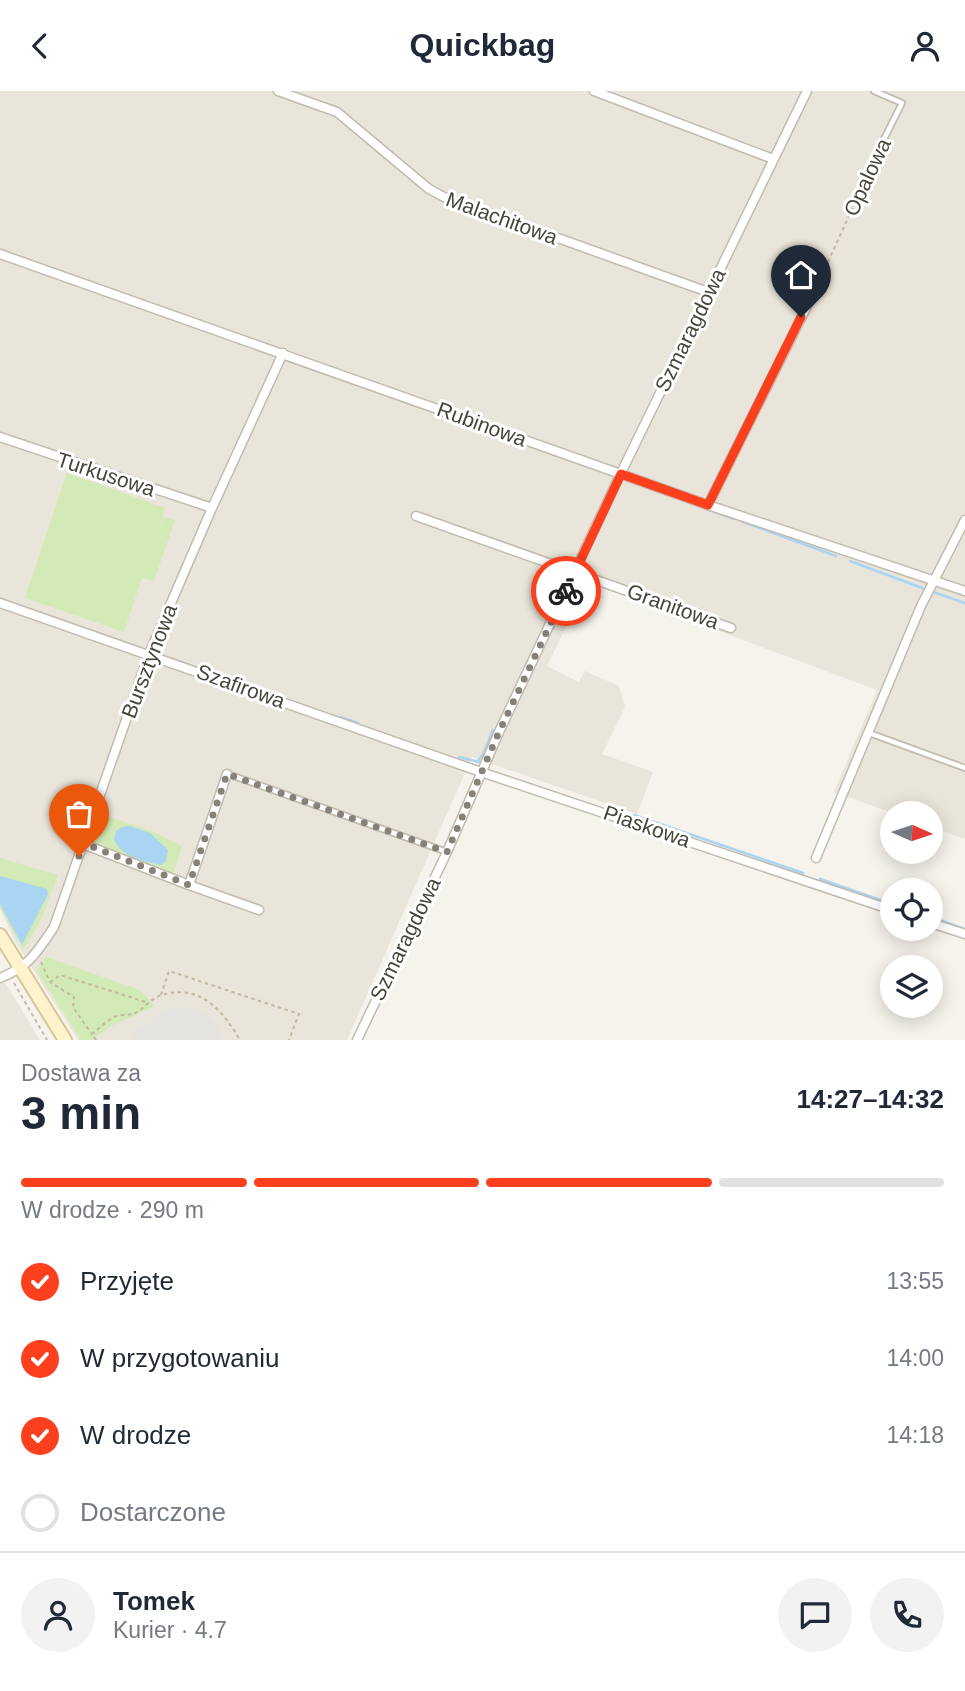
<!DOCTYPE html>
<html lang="pl">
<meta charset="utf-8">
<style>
:root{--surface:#fff;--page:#f2f2f3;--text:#1f2937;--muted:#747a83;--line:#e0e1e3;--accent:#fc3f1d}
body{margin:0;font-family:Arial,sans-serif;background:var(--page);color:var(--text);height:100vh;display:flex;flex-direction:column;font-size:26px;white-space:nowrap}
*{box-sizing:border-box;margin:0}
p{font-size:23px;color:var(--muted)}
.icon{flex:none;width:38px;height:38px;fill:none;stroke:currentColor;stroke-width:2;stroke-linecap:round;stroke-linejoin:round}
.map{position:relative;height:949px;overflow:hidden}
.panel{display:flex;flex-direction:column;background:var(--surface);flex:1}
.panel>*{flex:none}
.needle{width:46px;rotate:93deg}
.controls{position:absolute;left:880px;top:710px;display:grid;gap:14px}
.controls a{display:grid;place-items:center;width:63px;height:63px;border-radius:50%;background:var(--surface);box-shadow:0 4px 18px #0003;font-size:35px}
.pin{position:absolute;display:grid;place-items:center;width:60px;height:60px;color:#fff;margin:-72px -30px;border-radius:50% 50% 50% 0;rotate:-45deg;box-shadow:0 0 7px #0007}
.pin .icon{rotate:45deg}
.courier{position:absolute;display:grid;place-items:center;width:70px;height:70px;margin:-35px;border:5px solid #fc3f1d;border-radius:50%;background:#fff;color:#222;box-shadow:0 2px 9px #0007}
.head em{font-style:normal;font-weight:700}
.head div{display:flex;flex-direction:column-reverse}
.head{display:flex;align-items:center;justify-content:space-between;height:119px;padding:0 21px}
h1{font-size:46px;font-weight:700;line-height:52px}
.bar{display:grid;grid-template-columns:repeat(4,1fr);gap:10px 7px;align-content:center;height:84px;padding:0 21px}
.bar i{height:9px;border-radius:5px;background:var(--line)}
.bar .on{background:var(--accent)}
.bar p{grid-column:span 4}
.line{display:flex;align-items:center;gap:18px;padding:0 21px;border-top:2px solid var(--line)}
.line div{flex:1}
.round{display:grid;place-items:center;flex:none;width:74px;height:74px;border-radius:37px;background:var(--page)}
ol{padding:0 21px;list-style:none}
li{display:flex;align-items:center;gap:21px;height:77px}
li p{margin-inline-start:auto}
li .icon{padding:7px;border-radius:50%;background:var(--accent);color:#fff;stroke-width:4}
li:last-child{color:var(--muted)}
li i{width:38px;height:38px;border:4px solid var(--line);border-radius:50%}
header{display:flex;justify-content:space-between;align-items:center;height:91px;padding:0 21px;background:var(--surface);font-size:32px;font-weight:700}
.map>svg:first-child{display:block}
.residential{fill:#eae5da}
.green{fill:#d2eab5}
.parking{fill:#e5e3e0}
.water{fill:#a9d4f2}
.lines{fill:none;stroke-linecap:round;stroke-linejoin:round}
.stream{stroke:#a9d4f2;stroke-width:2.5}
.lane-casing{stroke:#c2bbae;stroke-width:8}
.street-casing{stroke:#c2bbae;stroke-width:11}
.secondary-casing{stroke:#d6c79b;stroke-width:16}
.path{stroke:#c4b79f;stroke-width:2;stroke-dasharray:3.5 3.5;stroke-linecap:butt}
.lane{stroke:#fff;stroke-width:4.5}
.street{stroke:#fff;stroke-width:8}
.secondary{stroke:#fff3cd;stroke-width:12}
.done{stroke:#878178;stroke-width:7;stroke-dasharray:0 12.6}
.route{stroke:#fc3f1d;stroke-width:9}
.labels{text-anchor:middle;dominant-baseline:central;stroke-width:6;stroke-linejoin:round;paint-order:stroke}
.street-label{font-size:21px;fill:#4b4439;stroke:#fff}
</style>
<header><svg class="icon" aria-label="back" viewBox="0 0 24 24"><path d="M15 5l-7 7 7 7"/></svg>Quickbag<svg class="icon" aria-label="person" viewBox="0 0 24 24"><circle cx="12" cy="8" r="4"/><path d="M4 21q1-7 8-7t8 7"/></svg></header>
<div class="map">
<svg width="965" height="949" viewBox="0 0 965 949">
<rect width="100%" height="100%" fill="#f6f3ec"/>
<!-- residential -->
<path class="residential" d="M0,0H965V748L931,736V723H895L834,701L877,599L588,491L547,575L579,591L585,580L619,595L625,616L602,663L653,681L637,723L472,666L347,949H78L15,850L0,818Z
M0,883L40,949H0Z"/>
<!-- green -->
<path class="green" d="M67,382L165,417L156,447L163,426L175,429L154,490L142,487L124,541L25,507Z
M97,722L152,740L182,755L173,783L90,750Z
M0,767L58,784L40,831L23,858L0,817Z
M46,866L140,899L155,915L111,935L92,949H81L37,880Z"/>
<!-- parking -->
<path class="parking" d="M174,916L196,917L206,922L216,933L224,949H132L136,938L150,932L160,921Z"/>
<!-- water -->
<path class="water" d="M130,735L150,742L168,759L166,770L162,774C144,771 122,766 114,749L116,740L122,736Z
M0,785L47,798L48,803L22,854L0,813Z"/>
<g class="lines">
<!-- stream -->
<path class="stream" d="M290,270L318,280
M644,395L734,428
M743,431L836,465
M850,470L922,497
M933,501L965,512
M340,626L358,632
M459,666L479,671
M477,671L483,663L493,639
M634,724L803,782
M820,788L892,813
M931,826L965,838"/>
<defs>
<path id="lane" d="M874,0L902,12L874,68
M869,642L965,677
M228,683L447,761"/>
<path id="street" d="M278,0L337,21L429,98L444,106L708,201
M594,0L773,68
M0,163L708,414L965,500
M0,346L212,417
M708,414L825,179
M416,425L731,537
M0,512L481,681L892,819
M83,753L189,794L227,683
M816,767L921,515L965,429
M189,794L259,819
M931,832L965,843
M0,887C30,875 36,862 54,836L149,563L212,417L283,262
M357,949L447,761L499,641L621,382L807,0"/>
<path id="secondary" d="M0,844L65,949"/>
</defs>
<!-- lane casing -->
<use href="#lane" class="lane-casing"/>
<!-- street casing -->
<use href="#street" class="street-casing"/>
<!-- secondary casing -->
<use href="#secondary" class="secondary-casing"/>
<!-- path -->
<path class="path" d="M828,171L872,74
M41,871L50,891L74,906L73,916L91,942
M50,891L60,884L146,911
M14,892L47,949
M161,904L169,880L299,923L289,949
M96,949L92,943C99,938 106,930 114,926C120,923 129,925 135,922C145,917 151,907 162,904C200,892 223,920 240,949"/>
<!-- lane -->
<use href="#lane" class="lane"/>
<!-- street -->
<use href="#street" class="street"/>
<!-- secondary -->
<use href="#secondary" class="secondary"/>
</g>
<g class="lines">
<!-- done -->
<path class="done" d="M79,765L83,752L189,794L227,683L447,761L499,641L566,500"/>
<!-- route -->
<path class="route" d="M566,500L621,383L708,414L801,226"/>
</g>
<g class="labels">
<!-- street labels -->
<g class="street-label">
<text transform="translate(867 86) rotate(-65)">Opalowa</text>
<text transform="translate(502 127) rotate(20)">Malachitowa</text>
<text transform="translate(690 239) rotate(-64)">Szmaragdowa</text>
<text transform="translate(482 333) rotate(20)">Rubinowa</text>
<text transform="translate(106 383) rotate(18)">Turkusowa</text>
<text transform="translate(673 515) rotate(20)">Granitowa</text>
<text transform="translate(149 570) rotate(-69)">Bursztynowa</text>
<text transform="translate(241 595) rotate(20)">Szafirowa</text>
<text transform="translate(647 735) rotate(19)">Piaskowa</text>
<text transform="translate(405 848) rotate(-64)">Szmaragdowa</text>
</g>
</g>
</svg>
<div class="controls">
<a><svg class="needle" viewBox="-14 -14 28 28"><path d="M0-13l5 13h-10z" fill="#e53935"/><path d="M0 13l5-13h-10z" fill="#747a83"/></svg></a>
<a><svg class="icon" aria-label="locate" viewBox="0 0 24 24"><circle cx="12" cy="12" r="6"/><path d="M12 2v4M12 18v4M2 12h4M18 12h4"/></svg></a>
<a><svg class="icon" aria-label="layers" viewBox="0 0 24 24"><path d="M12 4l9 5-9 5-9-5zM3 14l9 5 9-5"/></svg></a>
</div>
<div class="pin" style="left:79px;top:765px;background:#ea580c"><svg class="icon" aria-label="bag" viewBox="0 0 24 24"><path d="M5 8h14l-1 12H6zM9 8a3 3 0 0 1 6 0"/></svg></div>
<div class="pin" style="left:801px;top:226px;background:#1f2937"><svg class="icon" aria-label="home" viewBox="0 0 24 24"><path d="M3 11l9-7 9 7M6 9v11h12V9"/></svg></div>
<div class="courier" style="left:566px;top:500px"><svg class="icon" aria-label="bike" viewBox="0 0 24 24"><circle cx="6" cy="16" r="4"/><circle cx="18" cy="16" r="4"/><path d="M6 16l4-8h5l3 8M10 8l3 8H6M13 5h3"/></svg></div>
</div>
<section class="panel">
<div class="head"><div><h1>3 min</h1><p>Dostawa za</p></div><em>14:27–14:32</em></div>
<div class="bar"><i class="on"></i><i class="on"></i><i class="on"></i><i></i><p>W drodze · 290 m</p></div>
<ol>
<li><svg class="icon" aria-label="check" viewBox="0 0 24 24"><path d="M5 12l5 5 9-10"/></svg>Przyjęte<p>13:55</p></li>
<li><svg class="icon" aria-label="check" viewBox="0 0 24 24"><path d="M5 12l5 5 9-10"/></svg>W przygotowaniu<p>14:00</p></li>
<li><svg class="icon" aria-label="check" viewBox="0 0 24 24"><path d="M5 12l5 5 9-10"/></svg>W drodze<p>14:18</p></li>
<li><i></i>Dostarczone</li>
</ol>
<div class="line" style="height:126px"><a class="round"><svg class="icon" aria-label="person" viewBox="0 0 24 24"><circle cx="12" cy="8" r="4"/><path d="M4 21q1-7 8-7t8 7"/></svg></a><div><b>Tomek</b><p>Kurier · 4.7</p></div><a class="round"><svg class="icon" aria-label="chat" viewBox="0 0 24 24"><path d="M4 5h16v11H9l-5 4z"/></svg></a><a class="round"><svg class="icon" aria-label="phone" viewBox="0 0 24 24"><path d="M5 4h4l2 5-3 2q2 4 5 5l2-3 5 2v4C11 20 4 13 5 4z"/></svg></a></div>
</section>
